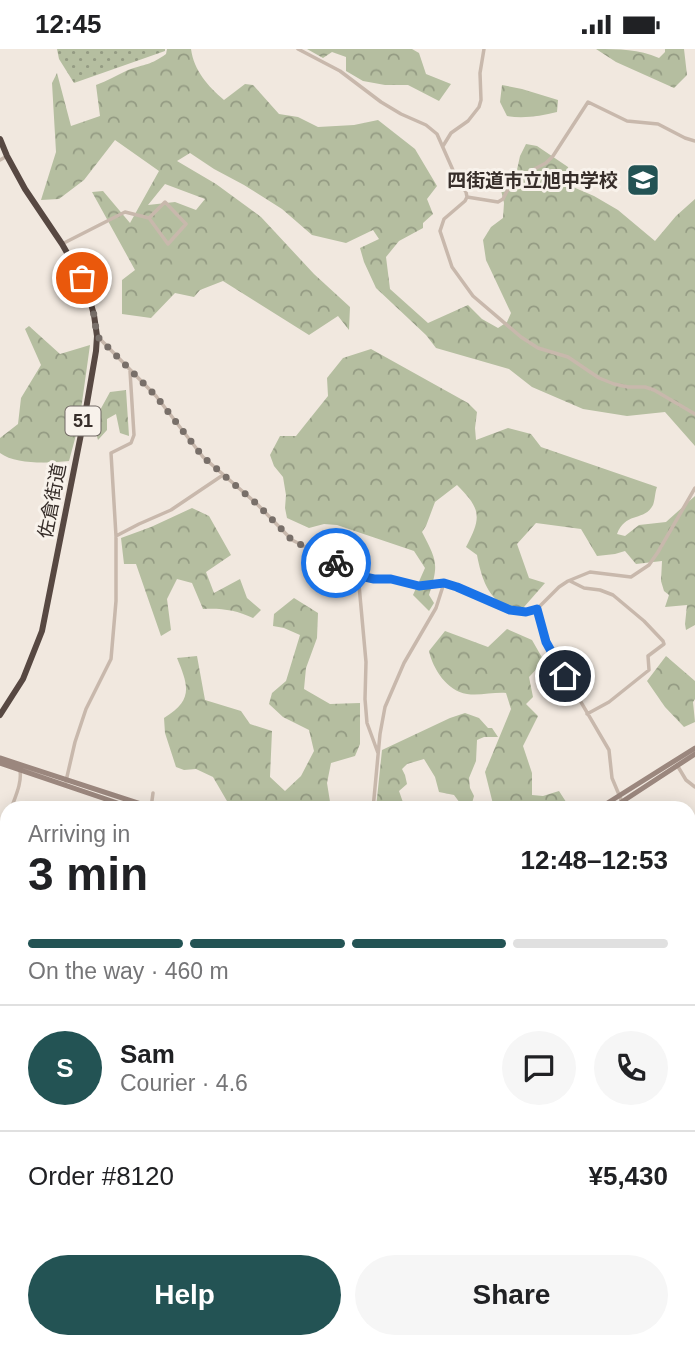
<!DOCTYPE html>
<meta charset="utf-8">
<style>
:root{--surface:#fff;--page:#f6f6f6;--text:#202124;--muted:#757577;--line:#e0e0e0;--accent:#235354}
body{margin:0;font-family:Helvetica,"Noto Sans JP",sans-serif;background:var(--page);color:var(--text);height:100vh;display:flex;flex-direction:column;font-size:26px;white-space:nowrap}
*{box-sizing:border-box;margin:0}
p{font-size:23px;color:var(--muted)}
.icon{flex:none;width:38px;height:38px;fill:none;stroke:currentColor;stroke-width:2;stroke-linecap:round;stroke-linejoin:round}
.map{position:relative;flex:1;overflow:hidden}
.sheet{position:absolute;left:0px;top:752px;width:696px;height:548px;display:flex;flex-direction:column;background:var(--surface);border-radius:21px 21px 0 0;box-shadow:0 4px 18px #0003}
.sheet>*{flex:none}
.pin{position:absolute;display:grid;place-items:center;width:60px;height:60px;color:#fff;margin:-30px;border:4px solid #fff;border-radius:50%;box-shadow:0 2px 7px #0007}
.courier{position:absolute;display:grid;place-items:center;width:70px;height:70px;margin:-35px;border:5px solid #1a73e8;border-radius:50%;background:#fff;color:#222;box-shadow:0 2px 9px #0007}
.headline em{font-style:normal;font-weight:700}
.headline div{display:flex;flex-direction:column-reverse}
.headline{display:flex;align-items:center;justify-content:space-between;height:119px;padding:0 28px}
h1{font-size:46px;font-weight:700;line-height:52px}
.bar{display:grid;grid-template-columns:repeat(4,1fr);gap:10px 7px;align-content:center;height:84px;padding:0 28px}
.bar i{height:9px;border-radius:5px;background:var(--line)}
.bar .active{background:var(--accent)}
.bar p{grid-column:span 4}
.line{display:flex;align-items:center;gap:18px;padding:0 28px;border-top:2px solid var(--line)}
.line div{flex:1}
.round{display:grid;place-items:center;flex:none;width:74px;height:74px;border-radius:37px;background:var(--page)}
.button{display:flex;gap:14px;margin-top:auto;padding:14px 28px}
.button a{flex:1;height:80px;border-radius:42px;background:var(--accent);color:#fff;font-size:28px;font-weight:700;line-height:80px;text-align:center}
.button a+a{background:var(--page);color:var(--text)}
.status{display:flex;justify-content:space-between;align-items:center;height:49px;padding:0 35px;background:var(--surface);direction:ltr}
.status svg{height:19px;fill:currentColor}
.map>svg:first-child{display:block}
.grass{fill:url(#grass-dots)}
.forest{fill:url(#forest-crowns);fill-rule:evenodd}
.lines{fill:none;stroke-linecap:round;stroke-linejoin:round}
.street{stroke:#c8b8ac;stroke-width:3.5}
.secondary{stroke:#9b877e;stroke-width:5}
.highway{stroke:#574842;stroke-width:6}
.done{stroke:#786f69;stroke-width:7;stroke-dasharray:0 12.6}
.route{stroke:#1a73e8;stroke-width:9}
.labels{text-anchor:middle;dominant-baseline:central;stroke-width:6;stroke-linejoin:round;paint-order:stroke}
.shield{fill:#f8f2eb;stroke:#716964;stroke-width:2}
.shield-label{font-size:18px;font-weight:bold;fill:#372e2a}
.poi-label{font-size:19px;font-weight:bold;fill:#372e2a;stroke:#f8f2eb;text-anchor:end}
.street-label{font-size:19px;fill:#372e2a;stroke:#f8f2eb}
</style>
<div class="status"><b>12:45</b><svg viewBox="0 0 49 12"><path d="M0 12V9h3v3zM5 12V6h3v6zM10 12V3h3v9zM15 12V0h3v12zM26 1h20v11H26zM47 4h2v5h-2z"/></svg></div>
<div class="map">
<svg width="695" height="1299" viewBox="0 0 695 1299">
<defs>
<pattern id="grass-dots" width="8" height="8" patternUnits="userSpaceOnUse" patternTransform="scale(1.75)"><rect width="8" height="8" fill="#b5bea0"/><path d="M2 2h.1M6 6h.1" fill="none" stroke="#949b83" stroke-width="1.8" stroke-linecap="round"/></pattern>
<pattern id="forest-crowns" width="20" height="18" patternUnits="userSpaceOnUse" patternTransform="scale(1.75)"><rect width="20" height="18" fill="#b5bea0"/><path d="M2 6a3 3 0 1 1 6 0M12 15a3 3 0 1 1 6 0" fill="none" stroke="#949b83"/></pattern>
</defs>
<rect width="100%" height="100%" fill="#f1e8df"/>
<!-- grass -->
<path class="grass" d="M57,0H165V2L74,34L59,10Z
M0,1263L7,1270V1293H29L31,1295L23,1299H0Z"/>
<!-- forest -->
<path class="forest" d="M167,0H191C194,22 208,37 224,51L245,35L253,36L279,65L298,68L318,78L354,76L378,71L415,100L437,137L427,150L433,165L423,174V179L399,192L386,208L390,240L428,274L468,256L482,270L498,279L507,273L511,264L486,211L483,191L491,178L503,169L504,154L501,141L515,130L520,107L526,95L537,97L568,118L570,129L573,138L594,147L618,161L655,192L676,167L695,150V397L665,363L627,367L583,360L532,338L509,320L436,299L426,286L376,239L364,213L360,199L379,190L373,181L346,194L312,186L282,160L244,136L214,120L190,104L177,112L216,135L261,168L314,225L350,258L349,281L338,267L309,286L223,232L200,241L194,248L175,244L151,269L122,265V231L135,221L92,143L103,142L130,174L159,122L115,91L84,131L59,150L41,151L56,103L52,34L57,24L71,77L100,67L96,36C107,32 117,26 128,21C145,15 151,16 166,5ZM165,135L205,150L196,161L175,153L148,156Z
M307,0H412L419,4L426,25L451,35L439,52L408,36H385L363,32L346,22V8L332,3L323,9Z
M596,0C620,0 638,0 659,9L665,3V0H684L687,26L674,39L616,13Z
M502,36L522,40L558,51L557,63C541,67 523,70 507,67L500,53Z
M29,277L60,305L90,296L79,375L69,412C50,414 16,416 0,404V389L18,375L21,349L41,316L25,280Z
M371,300L468,354L477,363L475,379L476,391L508,379L531,385L541,398L657,438C655,443 655,451 653,456C644,473 626,462 617,485L625,487L639,476L666,473L695,447V576L686,581L685,575L687,556L665,558L669,546L664,542L661,532L662,512L636,515L625,502L615,505L597,507L581,480L536,474L517,495L529,529L545,534L524,558C491,562 482,532 477,506L466,498C482,468 481,460 457,436L435,453L426,477L422,483C437,512 439,515 429,546L434,554L429,562L413,546L425,519L414,502L337,476L324,475L309,479L287,469L285,459L286,446L283,428L274,417L270,406L280,387H296L328,347L327,329L343,309Z
M126,341L129,387L120,384L116,365L107,370V381L98,391L93,374L110,343Z
M192,459L209,467L231,506L206,523L214,544L240,530L247,549L261,561L253,569C236,561 221,559 203,560L192,534L177,530L167,550L171,581L161,587L136,515H124L121,489L151,478Z
M294,549L318,564L317,589L306,619L304,640L330,655L360,654V695L355,707L331,714L327,734L331,759H231L213,728L196,720L184,721L176,718L165,684L164,669C193,651 189,638 177,609L197,607L205,651L241,662L250,675L272,682L270,728L285,742L301,727L314,702L309,681L283,668L269,655L272,644L286,632L300,586L284,579L273,577L274,565Z
M507,580L532,591L544,612L529,628L533,648L526,655L538,667L523,697L532,724V746L543,747L559,742L570,759H494L485,723L511,660L506,644C494,643 479,647 467,645C447,642 433,620 429,602L445,582L488,598Z
M666,607L695,632V650L693,653L695,673L684,678L665,658L647,632Z
M465,664L479,669L488,679H492L498,688H484L477,691L476,712L469,729L470,739L474,747L471,758H463L454,746L439,743L435,728L424,710L407,715L402,720L405,726L407,735L399,742L405,759H376L382,701L450,669Z
M690,831L695,838V910L692,911L690,909Z
M690,1095H695V1272L690,1273Z
M0,1183L7,1186V1270L0,1263Z
M29,1293H101L100,1299H23L30,1295Z
M204,1293H441L432,1299H205Z
M465,1293H500L501,1299H468Z"/>
<g class="lines">
<!-- street -->
<path class="street" d="M298,0L340,22L381,53L401,65L426,76L437,85L456,128L466,143L467,148
M443,97L451,84L468,72L479,58L481,51L480,24L484,0
M0,111L7,107
M467,148L465,152L444,170L440,182L452,218L473,247L521,288L538,299L568,308L599,329L614,335L628,338H645L654,341L695,365
M467,148L498,153L503,150L507,142L523,126L546,114L553,107L588,53L627,72L658,75L685,89L695,92
M165,153L186,175L168,195L149,169Z
M62,195L125,163L149,169
M98,288L156,347L203,408L257,455L292,491L365,528L391,530L419,537L444,534L457,538L479,548L517,563L537,560L559,538L568,532L590,523L631,528L649,516L658,503L695,439
M116,487L139,475L171,461L223,426
M358,525L366,613L365,650L367,674L378,704
M570,532L584,539L600,541L613,546L644,572L663,592L664,595L648,607L649,621L609,653L587,665
M537,560L546,593L554,607L609,701L612,729L625,760
M677,716L686,731L695,738
M66,732L75,693L86,660L111,610L116,552V487L111,404L131,394L134,386L130,322
M151,759L153,744
M11,760C15,748 22,734 20,722
M373,760L380,685L385,658L404,614L436,559L444,534
M0,791L7,771
M690,826L695,831
M690,932L695,931
M690,1047L695,1048
M586,1299L593,1293"/>
<!-- secondary -->
<path class="secondary" d="M0,709L156,760
M0,714L135,760
M598,760L695,699
M611,760L695,705
M690,959L695,977
M690,1013L695,1000"/>
<!-- highway -->
<path class="highway" d="M0,90L7,107L25,140L62,195L82,230L88,244L94,266L97,287L96,302L86,360L42,582L23,630L0,666
M0,1109L7,1118
M148,1293L153,1299"/>
</g>
<g class="lines">
<!-- done -->
<path class="done" d="M82,229L88,244L94,266L97,287L156,347L203,408L257,455L292,491L336,514"/>
<!-- route -->
<path class="route" d="M336,514L365,528L374,530H391L419,537L444,534L457,538L510,561L526,563L537,560L546,593L565,627"/>
</g>
<!-- icons -->
<defs>
<symbol id="school-square" viewBox="-11 -11 22 22"><rect x="-9" y="-9" width="18" height="18" rx="4" fill="#235354" stroke="#f8f2eb"/><path d="M0-5L7-2L0 1L-7-2ZM-4 1L0 2.5L4 1V4Q0 6-4 4Z" fill="#fff"/></symbol>
</defs>
<g fill-rule="evenodd">
<use href="#school-square" x="624" y="112" width="38" height="38"/>
</g>
<g class="labels">
<!-- shield labels -->
<rect class="shield" x="65.5" y="357.5" width="35" height="29" rx="5"/>
<g class="shield-label">
<text x="83" y="372">51</text>
</g>
<!-- poi labels -->
<g class="poi-label">
<text x="618" y="131">四街道市立旭中学校</text>
</g>
<!-- street labels -->
<g class="street-label">
<text transform="translate(52 452) rotate(-79)">佐倉街道</text>
</g>
</g>
</svg>
<div class="pin" style="left:82px;top:229px;background:#ea580c"><svg class="icon" aria-label="bag" viewBox="0 0 24 24"><path d="M5 8h14l-1 12H6zM9 8a3 3 0 0 1 6 0"/></svg></div>
<div class="pin" style="left:565px;top:627px;background:#1f2937"><svg class="icon" aria-label="home" viewBox="0 0 24 24"><path d="M3 11l9-7 9 7M6 9v11h12V9"/></svg></div>
<div class="courier" style="left:336px;top:514px"><svg class="icon" aria-label="bike" viewBox="0 0 24 24"><circle cx="6" cy="16" r="4"/><circle cx="18" cy="16" r="4"/><path d="M6 16l4-8h5l3 8M10 8l3 8H6M13 5h3"/></svg></div>
<section class="sheet">
<div class="headline"><div><h1>3 min</h1><p>Arriving in</p></div><em>12:48–12:53</em></div>
<div class="bar"><i class="active"></i><i class="active"></i><i class="active"></i><i></i><p>On the way · 460 m</p></div>
<div class="line" style="height:126px"><b class="round" style="background:var(--accent);color:#fff">S</b><div><b>Sam</b><p>Courier · 4.6</p></div><a class="round"><svg class="icon" aria-label="chat" viewBox="0 0 24 24"><path d="M4 5h16v11H9l-5 4z"/></svg></a><a class="round"><svg class="icon" aria-label="phone" viewBox="0 0 24 24"><path d="M5 4h4l2 5-3 2q2 4 5 5l2-3 5 2v4C11 20 4 13 5 4z"/></svg></a></div>
<div class="line" style="height:91px"><div>Order #8120</div><b>¥5,430</b></div>
<div class="button"><a>Help</a><a>Share</a></div>
</section>
</div>
